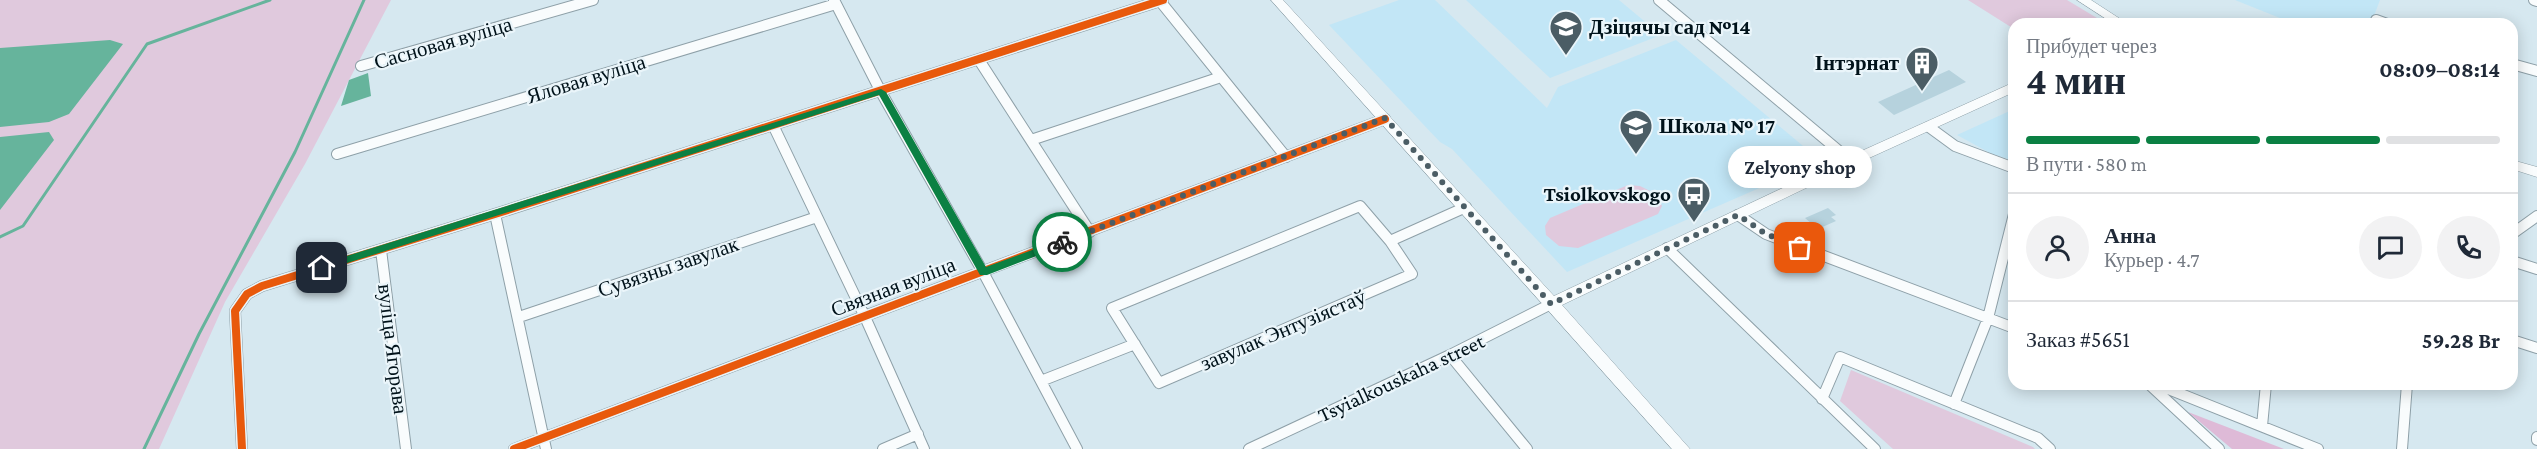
<!DOCTYPE html>
<html lang="ru">
<meta charset="utf-8">
<style>
:root{--surface:#fff;--page:#f2f2f3;--text:#1f2937;--muted:#747a83;--line:#e0e1e3;--accent:#0b8043}
body{margin:0;font-family:"Crimson Pro",serif;background:var(--page);color:var(--text);height:100vh;display:flex;flex-direction:column;font-size:22px;white-space:nowrap}
*{box-sizing:border-box;margin:0}
p{font-size:20px;color:var(--muted)}
.icon{flex:none;width:33px;height:33px;fill:none;stroke:currentColor;stroke-width:2;stroke-linecap:round;stroke-linejoin:round}
.map{position:relative;flex:1;overflow:hidden}
.panel{position:absolute;left:2008px;top:18px;width:510px;height:372px;display:flex;flex-direction:column;background:var(--surface);border-radius:18px;box-shadow:0 3px 15px #0003}
.panel>*{flex:none}
.pin{position:absolute;display:grid;place-items:center;width:51px;height:51px;color:#fff;margin:-26px;border-radius:12px;box-shadow:0 3px 9px #0006}
.courier{position:absolute;display:grid;place-items:center;width:60px;height:60px;margin:-30px;border:4px solid #0b8043;border-radius:50%;background:#fff;color:#222;box-shadow:0 2px 8px #0007}
.bubble{position:absolute;height:42px;border-radius:21px;background:var(--surface);box-shadow:0 3px 15px #0003;font-size:20px;font-weight:700;line-height:42px;text-align:center}
.head em{font-style:normal;font-weight:700}
.head div{display:flex;flex-direction:column-reverse}
.head{display:flex;align-items:center;justify-content:space-between;height:102px;padding:0 18px}
h1{font-size:39px;font-weight:700;line-height:45px}
.bar{display:grid;grid-template-columns:repeat(4,1fr);gap:9px 6px;align-content:center;height:72px;padding:0 18px}
.bar i{height:8px;border-radius:4px;background:var(--line)}
.bar .selected{background:var(--accent)}
.bar p{grid-column:span 4}
.line{display:flex;align-items:center;gap:15px;padding:0 18px;border-top:2px solid var(--line)}
.line div{flex:1}
.round{display:grid;place-items:center;flex:none;width:63px;height:63px;border-radius:32px;background:var(--page)}
.map>svg:first-child{display:block}
.built{fill:#c2e6f6}
.green{fill:#e0c9dd}
.forest{fill:#debad7}
.water{fill:#66b49c}
.lines{fill:none;stroke-linecap:round;stroke-linejoin:round}
.stream{stroke:#66b49c;stroke-width:3}
.building{fill:#b6d2dd}
.minor-casing{stroke:#8ea0a8;stroke-width:12}
.major-casing{stroke:#8ea0a8;stroke-width:1}
.minor{stroke:#f9fcfd;stroke-width:10}
.major{fill:#f9fcfd;fill-rule:evenodd}
.cycleway-casing{stroke:#eaf5fa;stroke-width:11}
.cycleway{stroke:#e8590c;stroke-width:8}
.route{fill:#0b8043}
.done{stroke:#4b5d65;stroke-width:6;stroke-dasharray:0 10.8}
.labels{text-anchor:middle;dominant-baseline:central;stroke-width:4.5;stroke-linejoin:round;paint-order:stroke}
.poi-label{font-size:21px;font-weight:bold;fill:#00121a;stroke:#eaf5fa;text-anchor:start}
.street-label{font-size:21px;fill:#00121a;stroke:#eaf5fa}
</style>
<div class="map">
<svg width="2537" height="449" viewBox="0 0 2537 449">
<rect width="100%" height="100%" fill="#d6e8f0"/>
<!-- built -->
<path class="built" d="M1399,0H1435L1547,108L1558,87L1676,40L1821,161L1567,272L1452,149L1440,142L1329,25Z
M1466,0H1619L1661,35L1550,78Z
M2235,0H2380L2371,24H2295Z
M2014,109V161L1990,153L1957,135Z"/>
<!-- green -->
<path class="green" d="M0,0H391L305,164L225,302L159,449H0Z
M1968,0H2067L2107,24H2014V29Z
M1628,185L1640,186L1656,194L1662,206L1658,214L1578,248L1559,246L1546,235L1545,226L1550,218Z
M1851,370L2033,447L2035,449H1893L1840,401Z"/>
<!-- forest -->
<path class="forest" d="M2188,412L2284,449H2232Z"/>
<!-- water -->
<path class="water" d="M110,40L123,44L69,114L49,122L0,127V48Z
M368,73L371,96L341,106L349,80Z
M49,132L54,140L0,210V137Z"/>
<g class="lines">
<!-- stream -->
<path class="stream" d="M0,237L23,226L147,44L270,0
M144,449L199,334L295,152L364,0"/>
</g>
<!-- building -->
<path class="building" d="M1949,70L1966,82L1894,115L1878,102Z
M1828,208L1836,215L1831,217L1836,221L1818,229L1805,218Z"/>
<g class="lines">
<defs>
<path id="minor" d="M834,0L881,92L983,272L1077,449
M1659,0L1851,161
M2534,0L2537,1
M1160,1L1286,157
M2376,20L2387,24
M979,60L1090,232
M2512,64L2537,71
M361,66L593,0
M773,125L865,317L924,449
M1929,127L1955,146L2014,168
M1031,140L1221,77
M337,154L836,4
M1360,206L1390,241L1412,274L1159,383L1112,308Z
M495,214L546,449
M1738,215L1766,234L2014,328
M2512,234L2537,216
M1390,241L1466,207
M1667,248L1875,449
M381,250L406,449
M2512,261L2537,269
M519,317L817,217
M2512,340L2537,348
M1450,355L1527,449
M1041,381L1135,344
M2149,384L2219,449
M2156,384L2318,449
M1822,399L1840,357L2038,438L2050,449
M1954,404L1988,318L2014,214
M2262,426L2266,384
M2537,437V440
M242,449L235,311L247,294L262,286L495,214L1163,0
M514,449L1385,119
M883,449L918,434
M1249,449L1450,355L1551,304
M2402,449L2407,384"/>
<path id="major" d="M1271,0H1283L1554,296L1846,158L2010,84L2014,83V92L1856,164L1562,305L1690,449H1672Z
M2077,0H2091L2128,24H2114Z
M2512,160L2537,167V177L2512,169Z"/>
</defs>
<!-- minor casing -->
<use href="#minor" class="minor-casing"/>
<!-- major casing -->
<use href="#major" class="major-casing"/>
<!-- minor -->
<use href="#minor" class="minor"/>
<!-- major -->
<use href="#major" class="major"/>
<defs>
<path id="cycleway" d="M242,449L235,311L247,294L262,286L495,214L1163,0
M514,449L1385,119"/>
</defs>
<!-- cycleway casing -->
<use href="#cycleway" class="cycleway-casing"/>
<!-- cycleway -->
<use href="#cycleway" class="cycleway"/>
</g>
<!-- route -->
<path class="route" d="M881,89L886,92L986,267L1062,239L1065,240V245L987,275H980L879,95L322,271L317,268L318,265Z"/>
<g class="lines">
<!-- done -->
<path class="done" d="M1062,242L1385,118L1551,304L1738,215L1766,234L1800,248"/>
</g>
<!-- icons -->
<defs>
<symbol id="school-pin" viewBox="-11 -11 22 30"><path d="M0 17L-7.5 6A9.5 9.5 0 1 1 7.5 6Z" fill="#4b5d65" stroke="#eaf5fa"/><path d="M0-5L7-2L0 1L-7-2ZM-4 1L0 2.5L4 1V4Q0 6-4 4Z" fill="#fff"/></symbol>
<symbol id="building-pin" viewBox="-11 -11 22 30"><path d="M0 17L-7.5 6A9.5 9.5 0 1 1 7.5 6Z" fill="#4b5d65" stroke="#eaf5fa"/><path d="M-4-6H4V6H1V3H-1V6H-4ZM-2.5-4.3h1.7v1.8h-1.7ZM.8-4.3h1.7v1.8H.8ZM-2.5-1h1.7V.8h-1.7ZM.8-1h1.7V.8H.8Z" fill="#fff"/></symbol>
<symbol id="bus-pin" viewBox="-11 -11 22 30"><path d="M0 17L-7.5 6A9.5 9.5 0 1 1 7.5 6Z" fill="#4b5d65" stroke="#eaf5fa"/><path d="M-5-6H5V4H4V6H2V4H-2V6H-4V4H-5ZM-3.5-4V0h7V-4ZM-3.5 1.2v1.5H-2V1.2ZM2 1.2v1.5H3.5V1.2Z" fill="#fff"/></symbol>
</defs>
<g fill-rule="evenodd">
<use href="#school-pin" x="1547" y="8" width="38" height="52"/>
<use href="#building-pin" x="1903" y="44" width="38" height="52"/>
<use href="#school-pin" x="1617" y="107" width="38" height="52"/>
<use href="#bus-pin" x="1675" y="175" width="38" height="52"/>
</g>
<g class="labels">
<!-- poi labels -->
<g class="poi-label">
<text x="1589" y="27">Дзіцячы сад №14</text>
<text x="1899" y="63" text-anchor="end">Інтэрнат</text>
<text x="1659" y="126">Школа № 17</text>
<text x="1671" y="194" text-anchor="end">Tsiolkovskogo</text>
</g>
<!-- street labels -->
<g class="street-label">
<text transform="translate(443 43) rotate(-16)">Сасновая вуліца</text>
<text transform="translate(586 79) rotate(-17)">Яловая вуліца</text>
<text transform="translate(668 267) rotate(-19)">Сувязны завулак</text>
<text transform="translate(893 287) rotate(-21)">Связная вуліца</text>
<text transform="translate(1283 330) rotate(-23)">завулак Энтузіястаў</text>
<text transform="translate(393 349) rotate(83)">вуліца Ягорава</text>
<text transform="translate(1401 378) rotate(-25)">Tsyialkouskaha street</text>
</g>
</g>
</svg>
<div class="pin" style="left:1800px;top:248px;background:#ea580c"><svg class="icon" aria-label="bag" viewBox="0 0 24 24"><path d="M5 8h14l-1 12H6zM9 8a3 3 0 0 1 6 0"/></svg></div>
<div class="pin" style="left:322px;top:268px;background:#1f2937"><svg class="icon" aria-label="home" viewBox="0 0 24 24"><path d="M3 11l9-7 9 7M6 9v11h12V9"/></svg></div>
<div class="courier" style="left:1062px;top:242px"><svg class="icon" aria-label="bike" viewBox="0 0 24 24"><circle cx="6" cy="16" r="4"/><circle cx="18" cy="16" r="4"/><path d="M6 16l4-8h5l3 8M10 8l3 8H6M13 5h3"/></svg></div>
<div class="bubble" style="left:1728px;top:146px;width:144px">Zelyony shop</div>
<section class="panel">
<div class="head"><div><h1>4 мин</h1><p>Прибудет через</p></div><em>08:09–08:14</em></div>
<div class="bar"><i class="selected"></i><i class="selected"></i><i class="selected"></i><i></i><p>В пути · 580 m</p></div>
<div class="line" style="height:108px"><a class="round"><svg class="icon" aria-label="person" viewBox="0 0 24 24"><circle cx="12" cy="8" r="4"/><path d="M4 21q1-7 8-7t8 7"/></svg></a><div><b>Анна</b><p>Курьер · 4.7</p></div><a class="round"><svg class="icon" aria-label="chat" viewBox="0 0 24 24"><path d="M4 5h16v11H9l-5 4z"/></svg></a><a class="round"><svg class="icon" aria-label="phone" viewBox="0 0 24 24"><path d="M5 4h4l2 5-3 2q2 4 5 5l2-3 5 2v4C11 20 4 13 5 4z"/></svg></a></div>
<div class="line" style="height:78px"><div>Заказ #5651</div><b>59.28 Br</b></div>
</section>
</div>
